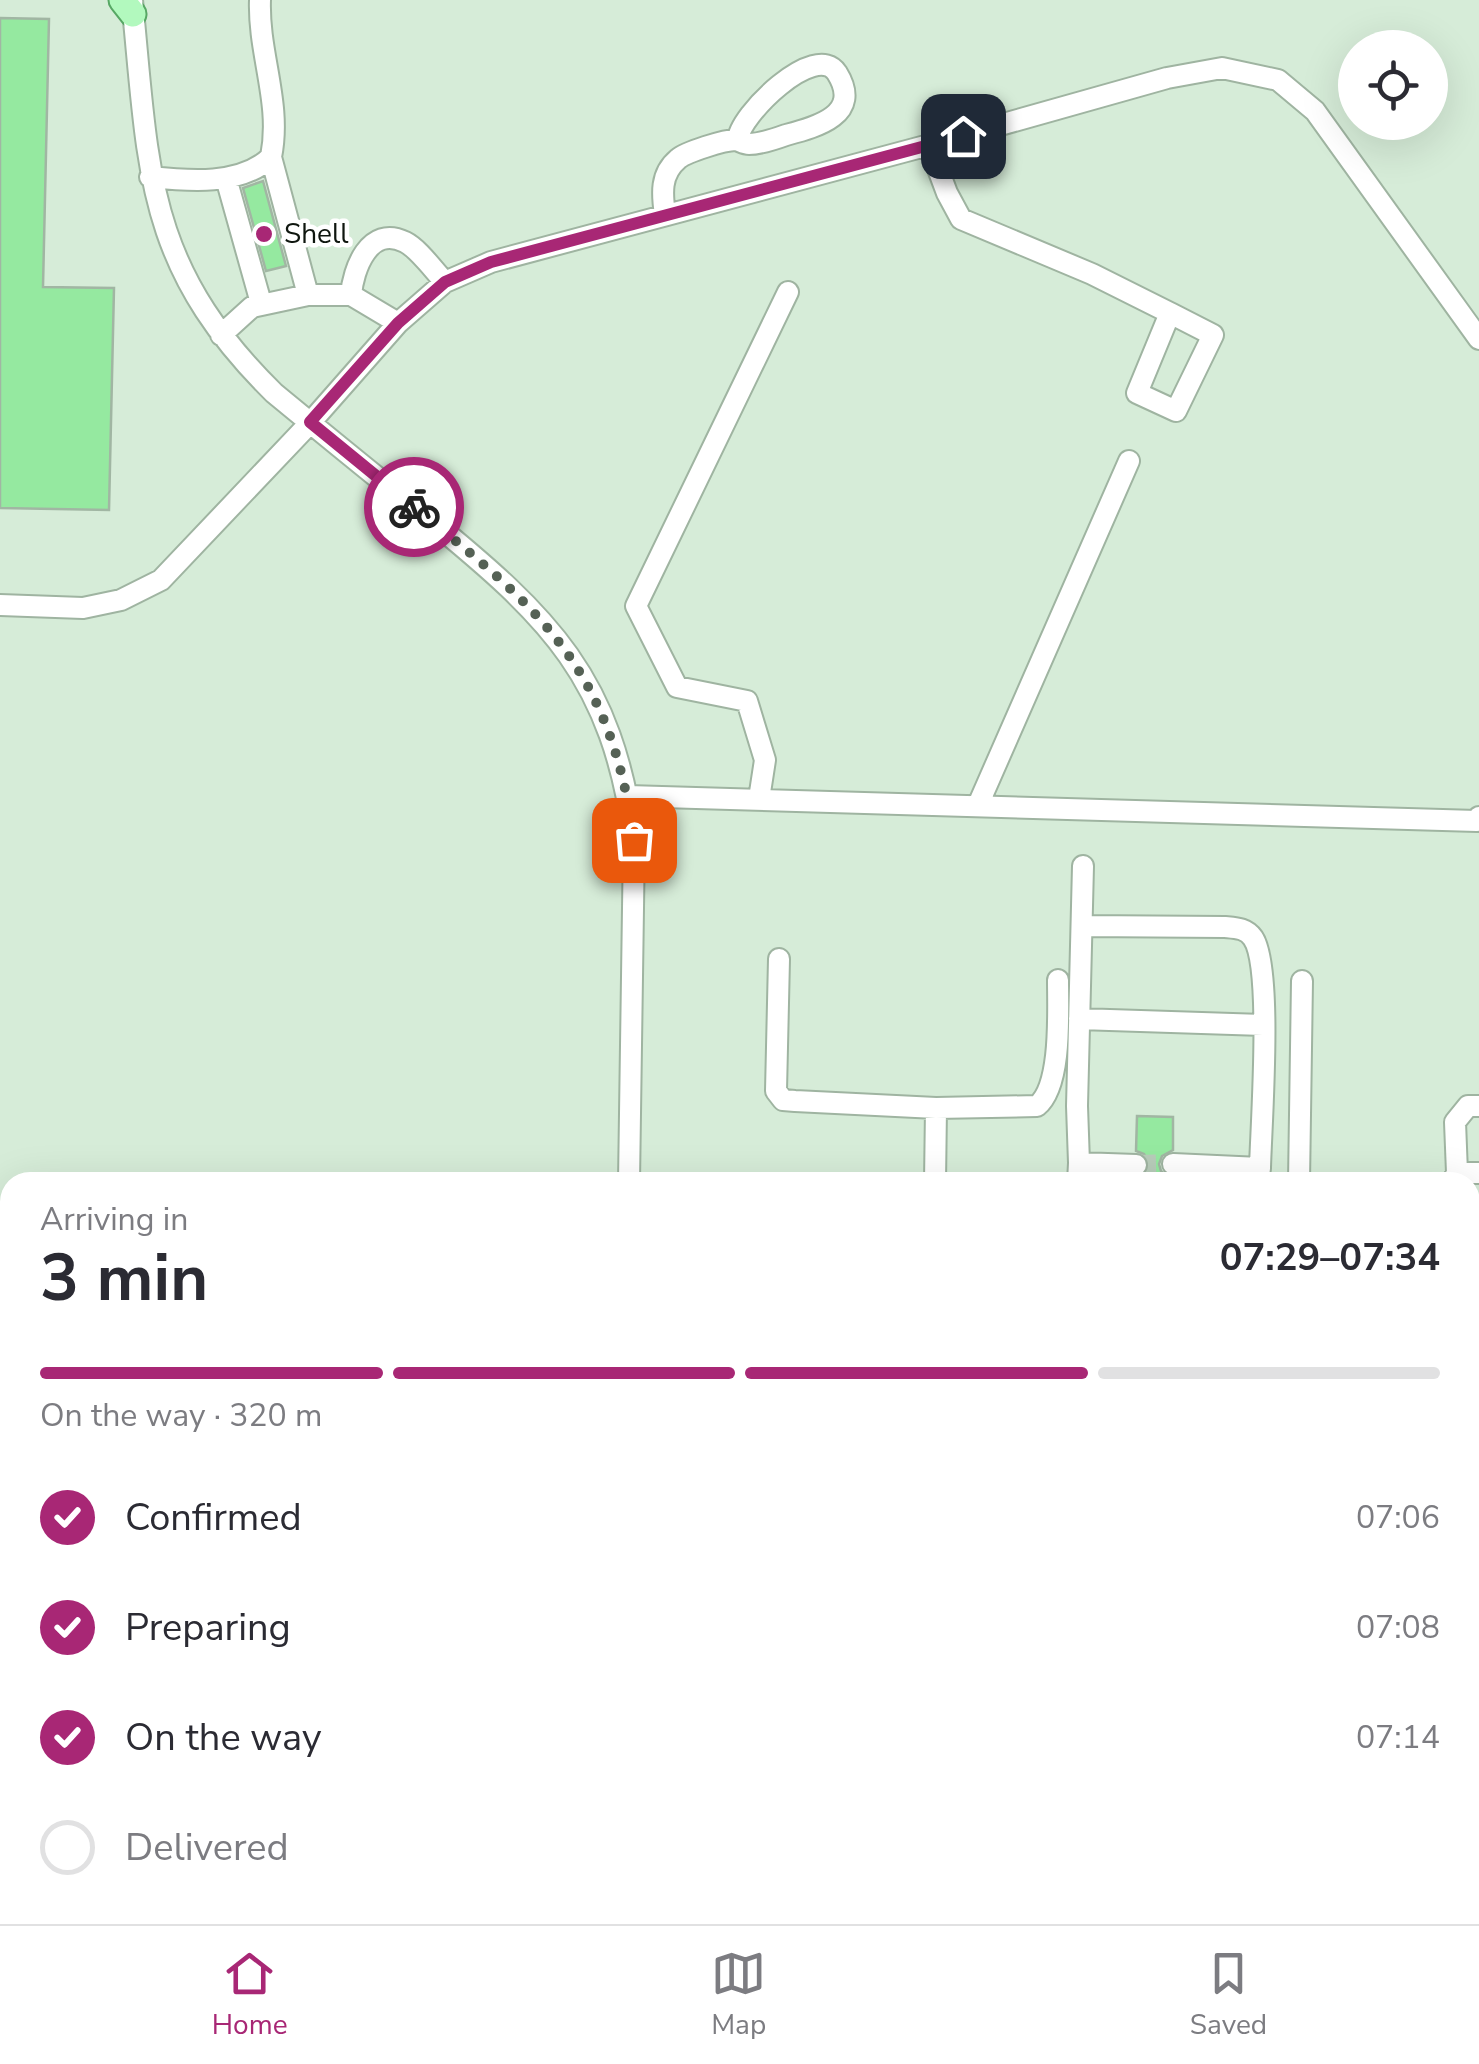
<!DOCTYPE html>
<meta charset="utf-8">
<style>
:root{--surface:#fff;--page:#f2f2f3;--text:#2b2b33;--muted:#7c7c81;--line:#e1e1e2;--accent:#a82775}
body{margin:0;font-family:"Nunito Sans",sans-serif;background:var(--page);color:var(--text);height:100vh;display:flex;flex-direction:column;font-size:38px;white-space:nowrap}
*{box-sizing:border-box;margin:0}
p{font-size:32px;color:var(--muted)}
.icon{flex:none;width:55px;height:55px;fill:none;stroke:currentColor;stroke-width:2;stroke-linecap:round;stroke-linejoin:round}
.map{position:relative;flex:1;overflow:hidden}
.sheet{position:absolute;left:0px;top:1172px;width:1480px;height:752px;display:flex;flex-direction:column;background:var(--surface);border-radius:30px 30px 0 0;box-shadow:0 10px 40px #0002}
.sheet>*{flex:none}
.tools{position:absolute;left:1338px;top:30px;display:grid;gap:20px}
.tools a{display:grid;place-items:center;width:110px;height:110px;border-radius:50%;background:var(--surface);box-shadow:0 10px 40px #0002;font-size:50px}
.pin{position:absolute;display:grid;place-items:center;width:85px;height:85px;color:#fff;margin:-42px;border-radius:20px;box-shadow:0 5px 15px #0006}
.courier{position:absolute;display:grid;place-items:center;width:100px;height:100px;margin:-50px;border:8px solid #a82775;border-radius:50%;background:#fff;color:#222;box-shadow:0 2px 12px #0007}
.headline em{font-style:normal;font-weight:700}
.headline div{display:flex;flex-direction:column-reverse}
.headline{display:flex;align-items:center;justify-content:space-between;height:170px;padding:0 40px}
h1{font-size:65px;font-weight:700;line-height:75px}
.bar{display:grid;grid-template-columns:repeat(4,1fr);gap:15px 10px;align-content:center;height:120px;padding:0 40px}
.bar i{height:12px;border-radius:8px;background:var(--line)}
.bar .current{background:var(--accent)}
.bar p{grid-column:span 4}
ol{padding:0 40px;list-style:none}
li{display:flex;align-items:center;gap:30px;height:110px}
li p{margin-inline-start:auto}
li .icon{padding:10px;border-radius:50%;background:var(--accent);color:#fff;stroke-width:4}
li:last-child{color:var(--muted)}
li i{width:55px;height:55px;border:5px solid var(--line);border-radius:50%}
.tab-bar{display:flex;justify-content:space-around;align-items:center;height:140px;border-top:2px solid var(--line);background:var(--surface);font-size:28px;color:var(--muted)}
.tab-bar a{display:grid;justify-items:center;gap:5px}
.tab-bar .current{color:var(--accent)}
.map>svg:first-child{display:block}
.building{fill:#95e9a0;stroke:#a1b6a3;stroke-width:2.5}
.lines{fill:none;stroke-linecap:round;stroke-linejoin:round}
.minor-tunnel{stroke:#b8ccba;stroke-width:20;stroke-dasharray:20 10;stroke-linecap:butt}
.minor-casing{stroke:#9fb4a1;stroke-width:24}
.major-casing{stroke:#57a764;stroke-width:29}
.minor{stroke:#fff;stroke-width:20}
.major{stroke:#b2f9be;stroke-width:25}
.done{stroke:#556155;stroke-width:10;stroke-dasharray:0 18}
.route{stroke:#a82775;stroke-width:12}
.poi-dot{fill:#a82775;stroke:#fff;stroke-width:4}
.labels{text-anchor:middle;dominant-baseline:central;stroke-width:9;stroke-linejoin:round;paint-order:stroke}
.poi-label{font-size:28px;fill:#0f160f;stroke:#fff;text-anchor:start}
</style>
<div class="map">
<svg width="1479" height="1924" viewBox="0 0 1479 1924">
<rect width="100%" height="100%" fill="#d6ecd8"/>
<!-- building -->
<path class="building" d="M0,18L49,19L43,287L114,288L109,510L0,508Z
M263,181L286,266L266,271L243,188Z
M1137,1116L1173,1117V1150L1162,1156L1159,1164L1161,1171L1172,1180L1135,1179L1147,1173L1150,1164L1144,1154L1136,1151Z"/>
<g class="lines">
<!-- minor-tunnel -->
<path class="minor-tunnel" d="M1136,1165L1173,1164"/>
<defs>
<path id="minor" d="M132,0C149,169 144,265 274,393C325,435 376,477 428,518C550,618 612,677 634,840L629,1182
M929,145L947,193L961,219L1092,274L1170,313L1137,393L1176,411L1213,335L1170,313
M271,157L308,295
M150,177C188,181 241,186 271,157C282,103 258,54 260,0
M226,178L261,303
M665,215C662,194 660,174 678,159C686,152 724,140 736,140C740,141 744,144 749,144C761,144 775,139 786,135C816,127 863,115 837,73C816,40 738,116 738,140
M351,295C353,270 369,224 405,242C419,249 434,271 445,282
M221,335L252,307L308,295H351L398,323
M0,605L83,608L121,600L161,580L310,423L398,323L445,282L491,262L929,145L1167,78L1222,68L1278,80L1315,111L1479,339
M628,796L1477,821L1479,817
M759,799L765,760L747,701L677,687L636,606L788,292
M978,805L1129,461
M1082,926L1225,927C1236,928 1246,928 1253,938C1273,967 1261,1126 1260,1168
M779,959L776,1091L783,1100L795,1101L936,1108L1037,1106C1062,1086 1058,1012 1058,980
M1079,1019L1263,1025
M1079,1163L1077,1106L1083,866
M1173,1164L1260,1168L1258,1182
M1457,1173H1479
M935,1182L936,1108
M1078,1182L1079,1163L1136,1165
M1299,1182L1302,981
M1452,1182L1457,1173L1455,1122L1468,1106H1479
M1470,1228H1479
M1470,1782H1479
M1294,1921L1319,1915
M244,1924V1915
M553,1924V1915
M600,1924V1915"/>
<path id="major" d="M122,0L133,14"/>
</defs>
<!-- minor casing -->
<use href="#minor" class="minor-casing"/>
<!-- major casing -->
<use href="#major" class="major-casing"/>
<!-- minor -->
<use href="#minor" class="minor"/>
<!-- major -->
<use href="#major" class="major"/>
</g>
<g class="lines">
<!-- done -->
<path class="done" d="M414,507C542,610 611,669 634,840"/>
<!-- route -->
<path class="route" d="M414,507L310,422L398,323L445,282L491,262L963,136"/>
</g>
<!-- markers -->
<circle class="poi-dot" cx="264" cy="234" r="10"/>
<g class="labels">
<!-- poi labels -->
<g class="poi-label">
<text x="284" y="234">Shell</text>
</g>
</g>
</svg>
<div class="tools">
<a><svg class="icon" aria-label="locate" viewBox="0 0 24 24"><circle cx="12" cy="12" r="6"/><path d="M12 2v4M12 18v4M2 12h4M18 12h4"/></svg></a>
</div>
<div class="pin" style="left:634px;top:840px;background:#ea580c"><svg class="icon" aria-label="bag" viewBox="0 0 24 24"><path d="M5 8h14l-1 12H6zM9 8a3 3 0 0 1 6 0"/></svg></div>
<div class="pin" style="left:963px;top:136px;background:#1f2937"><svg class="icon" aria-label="home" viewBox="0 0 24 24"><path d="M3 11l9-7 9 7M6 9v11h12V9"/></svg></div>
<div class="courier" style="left:414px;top:507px"><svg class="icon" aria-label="bike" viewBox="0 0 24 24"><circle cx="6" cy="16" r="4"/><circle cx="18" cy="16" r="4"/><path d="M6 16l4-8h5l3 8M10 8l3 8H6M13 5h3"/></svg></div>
<section class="sheet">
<div class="headline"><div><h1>3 min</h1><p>Arriving in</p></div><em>07:29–07:34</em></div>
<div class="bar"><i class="current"></i><i class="current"></i><i class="current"></i><i></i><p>On the way · 320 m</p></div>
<ol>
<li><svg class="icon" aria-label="check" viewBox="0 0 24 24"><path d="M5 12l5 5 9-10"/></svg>Confirmed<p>07:06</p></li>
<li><svg class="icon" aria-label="check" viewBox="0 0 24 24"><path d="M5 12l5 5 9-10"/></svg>Preparing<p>07:08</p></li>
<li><svg class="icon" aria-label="check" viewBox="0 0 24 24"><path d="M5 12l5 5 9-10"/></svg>On the way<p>07:14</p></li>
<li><i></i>Delivered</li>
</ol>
</section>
</div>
<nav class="tab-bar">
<a class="current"><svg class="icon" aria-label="home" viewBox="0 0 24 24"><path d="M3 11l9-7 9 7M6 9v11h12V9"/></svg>Home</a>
<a><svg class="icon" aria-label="map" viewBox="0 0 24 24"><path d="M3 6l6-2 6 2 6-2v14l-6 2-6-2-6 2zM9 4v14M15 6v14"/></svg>Map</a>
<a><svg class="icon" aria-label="saved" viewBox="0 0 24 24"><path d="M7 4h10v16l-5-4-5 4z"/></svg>Saved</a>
</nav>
